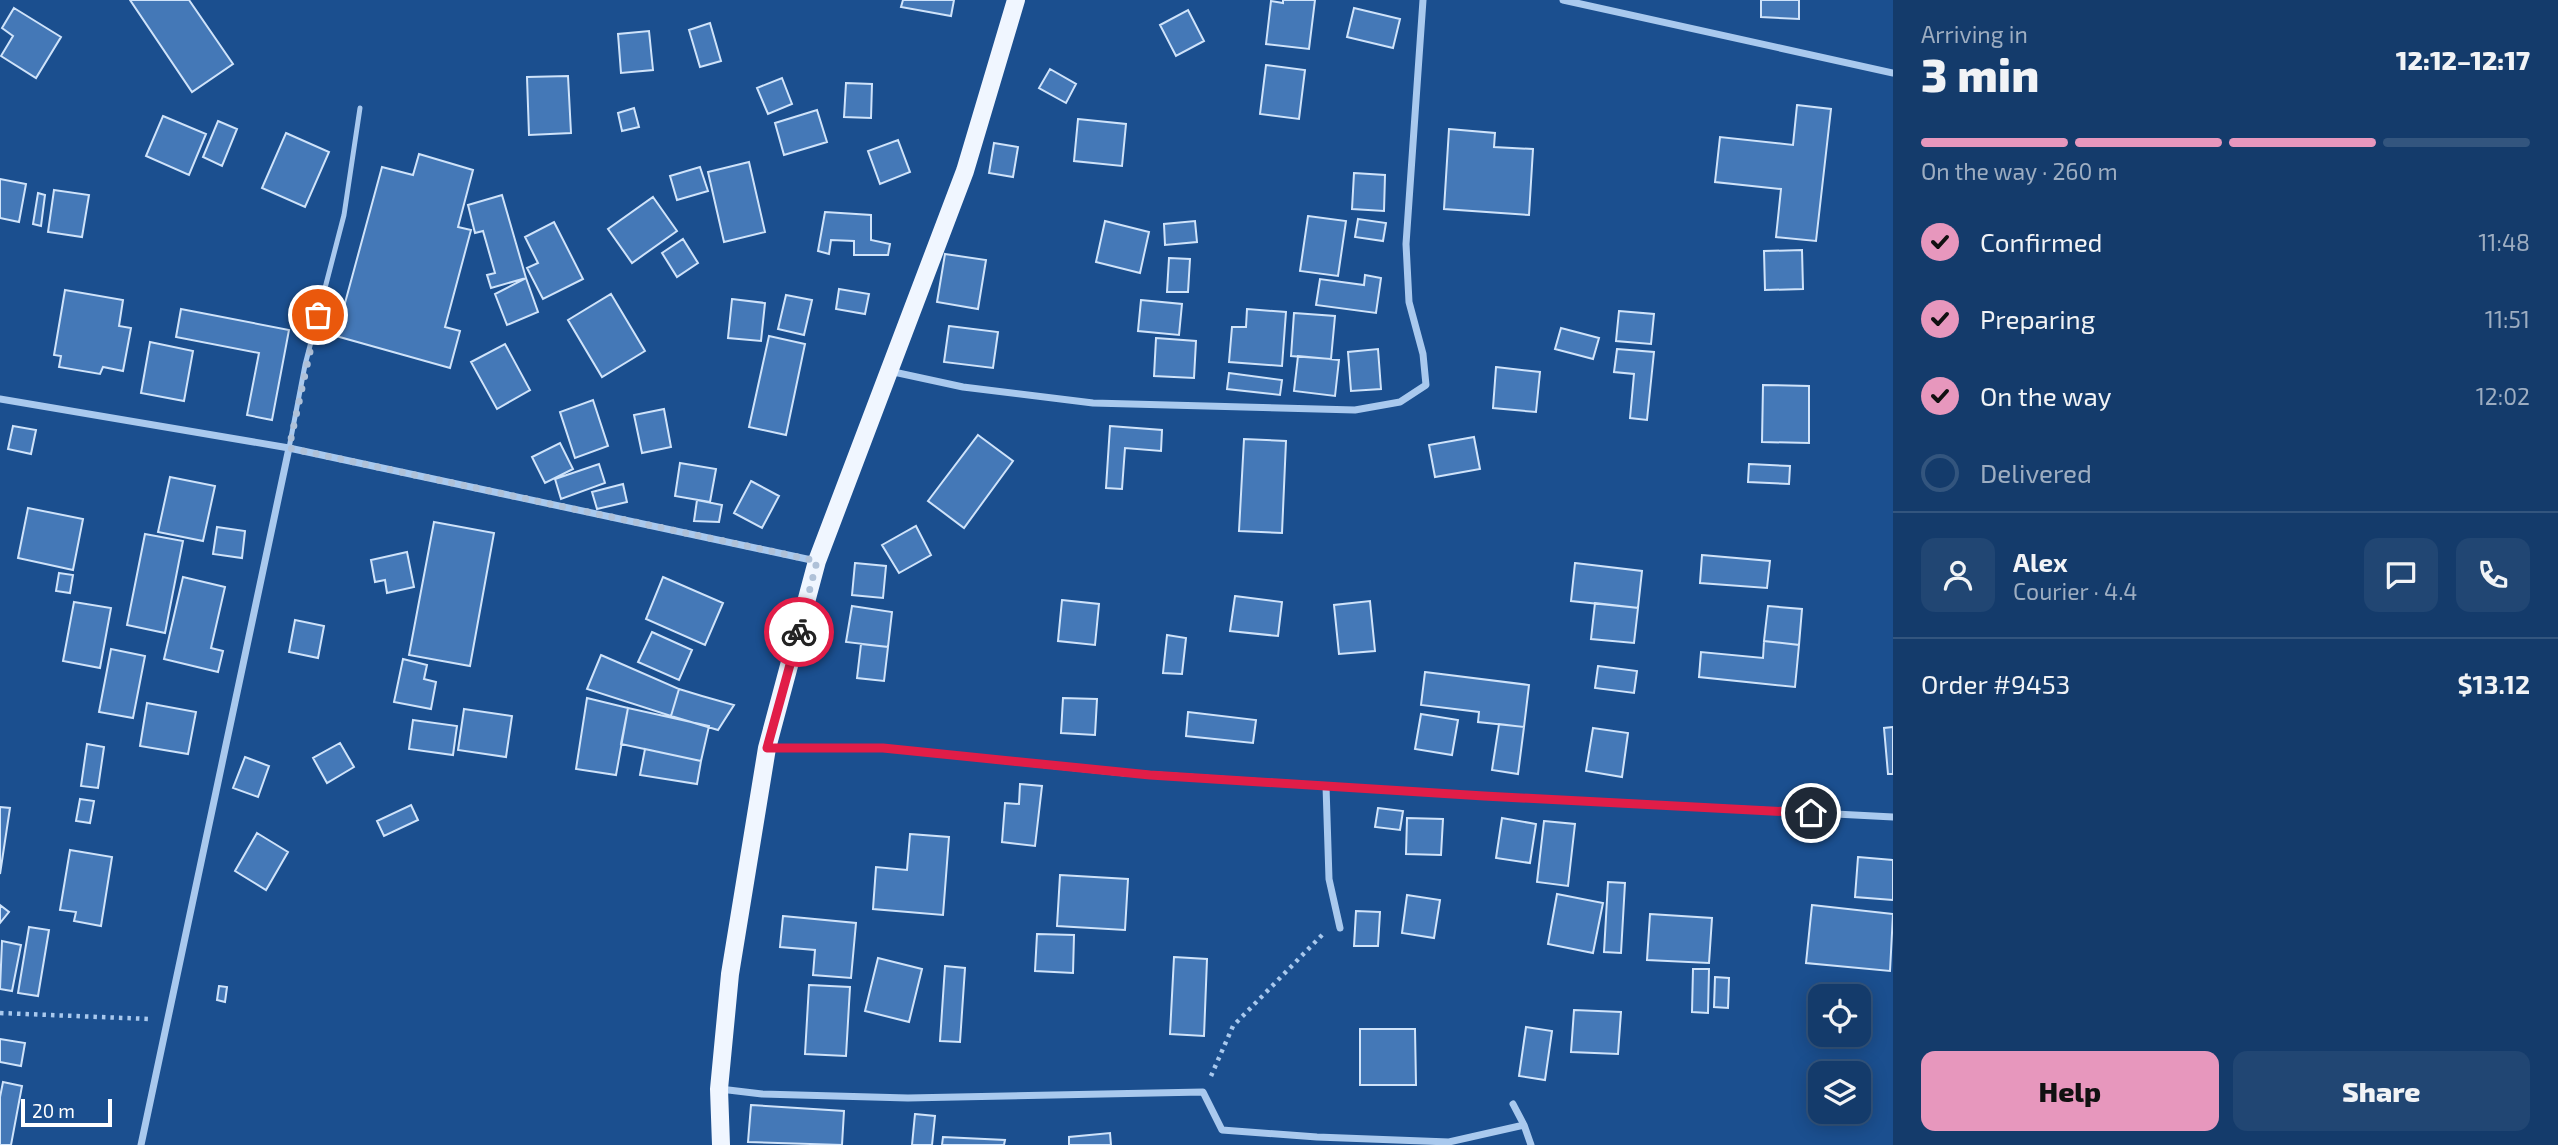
<!DOCTYPE html>
<meta charset="utf-8">
<style>
:root{--surface:#143b6b;--page:#214673;--text:#f1f3f6;--muted:#9dadc1;--line:#33557e;--accent:#e797bd}
body{margin:0;font-family:"Exo 2",sans-serif;background:var(--page);color:var(--text);height:100vh;display:flex;flex-direction:column;font-size:26px;white-space:nowrap}
*{box-sizing:border-box;margin:0}
p{font-size:23px;color:var(--muted)}
.icon{flex:none;width:38px;height:38px;fill:none;stroke:currentColor;stroke-width:2;stroke-linecap:round;stroke-linejoin:round}
.map{position:relative;flex:1;overflow:hidden}
.panel{display:flex;flex-direction:column;background:var(--surface);width:665px}
.panel>*{flex:none}
.tools{position:absolute;left:1808px;top:984px;display:grid;gap:14px}
.tools a{display:grid;place-items:center;width:63px;height:63px;border-radius:14px;background:var(--surface);box-shadow:0 4px 18px #0003,0 0 0 2px var(--line);font-size:35px}
.scale{position:absolute;left:21px;bottom:18px;width:91px;box-sizing:border-box;padding-left:7px;border:4px solid #fff;border-top:0;font-size:19px;line-height:24px;white-space:nowrap;color:#fff;-webkit-text-stroke:5px #1b4f8f;paint-order:stroke}
.pin{position:absolute;display:grid;place-items:center;width:60px;height:60px;color:#fff;margin:-30px;border:4px solid #fff;border-radius:50%;box-shadow:0 2px 7px #0007}
.courier{position:absolute;display:grid;place-items:center;width:70px;height:70px;margin:-35px;border:5px solid #e11d48;border-radius:50%;background:#fff;color:#222;box-shadow:0 2px 9px #0007}
.headline em{font-style:normal;font-weight:800}
.headline div{display:flex;flex-direction:column-reverse}
.headline{display:flex;align-items:center;justify-content:space-between;height:119px;padding:0 28px}
h1{font-size:46px;font-weight:800;line-height:52px}
.bar{display:grid;grid-template-columns:repeat(4,1fr);gap:10px 7px;align-content:center;height:84px;padding:0 28px}
.bar i{height:9px;border-radius:5px;background:var(--line)}
.bar .on{background:var(--accent)}
.bar p{grid-column:span 4}
.line{display:flex;align-items:center;gap:18px;padding:0 28px;border-top:2px solid var(--line)}
.line div{flex:1}
.round{display:grid;place-items:center;flex:none;width:74px;height:74px;border-radius:14px;background:var(--page)}
ol{padding:0 28px;list-style:none}
li{display:flex;align-items:center;gap:21px;height:77px}
li p{margin-inline-start:auto}
li .icon{padding:7px;border-radius:50%;background:var(--accent);color:#111;stroke-width:4}
li:last-child{color:var(--muted)}
li i{width:38px;height:38px;border:4px solid var(--line);border-radius:50%}
.cta{display:flex;gap:14px;margin-top:auto;padding:14px 28px}
.cta a{flex:1;height:80px;border-radius:14px;background:var(--accent);color:#111;font-size:28px;font-weight:800;line-height:80px;text-align:center}
.cta a+a{background:var(--page);color:var(--text)}
main{display:flex;flex:1;min-height:0}
.map>svg:first-child{display:block}
.building{fill:#4478b7;stroke:#cfe3fa;stroke-width:2}
.lines{fill:none;stroke-linecap:round;stroke-linejoin:round}
.path{stroke:#a9c9ee;stroke-width:4.5;stroke-dasharray:3.5 5;stroke-linecap:butt}
.lane{stroke:#a9c9ee;stroke-width:5}
.street{stroke:#a9c9ee;stroke-width:7}
.primary{stroke:#f0f6ff;stroke-width:18}
.done{stroke:#afc1d8;stroke-width:7;stroke-dasharray:0 12.6}
.route{stroke:#e11d48;stroke-width:9}
</style>
<main>
<div class="map">
<svg width="1893" height="1145" viewBox="0 0 1893 1145">
<rect width="100%" height="100%" fill="#1b4f8f"/>
<!-- building -->
<path class="building" d="M130,0H189L233,64L192,92Z
M903,0H954L951,16L901,7Z
M1283,0H1315L1309,49L1266,44L1271,1L1283,3Z
M1761,0H1799V19L1761,17Z
M14,8L61,37L36,78L1,56L13,36L2,28Z
M1354,8L1400,19L1393,48L1347,37Z
M1188,10L1204,41L1176,56L1160,25Z
M710,23L721,61L700,67L689,30Z
M649,31L653,70L621,73L618,34Z
M1266,65L1305,70L1299,119L1260,114Z
M1050,69L1076,84L1066,103L1039,88Z
M568,76L571,133L529,135L527,77Z
M782,78L792,104L768,114L757,88Z
M846,83L872,84L871,118L844,117Z
M1797,105L1831,109L1816,241L1776,237L1781,189L1715,182L1720,137L1793,145Z
M634,108L639,127L622,131L618,113Z
M817,110L827,142L784,155L775,123Z
M163,116L206,134L189,175L146,156Z
M1078,119L1126,124L1122,166L1074,161Z
M218,121L237,129L222,166L203,157Z
M1449,129L1495,133L1494,147L1533,149L1529,215L1444,209Z
M286,133L329,152L305,207L262,188Z
M898,140L910,172L880,184L868,151Z
M994,143L1018,147L1013,177L989,173Z
M419,154L473,170L458,227L471,230L445,327L460,331L450,368L336,336L382,167L413,175Z
M749,162L765,232L724,242L708,172Z
M700,167L708,191L677,200L670,176Z
M1354,173L1385,175L1384,211L1352,209Z
M0,179L26,184L19,222L0,218Z
M54,190L89,195L82,237L48,232Z
M38,193L45,195L41,226L33,224Z
M502,195L526,278L491,288L487,275L495,273L483,231L475,233L468,205Z
M653,197L677,231L632,263L608,229Z
M825,212L871,215V240L890,244L888,255H854V241L831,240L829,254L818,251Z
M1308,216L1346,221L1338,276L1300,271Z
M1358,219L1386,223L1383,241L1355,237Z
M1105,221L1149,232L1140,273L1096,262Z
M1195,221L1197,242L1165,245L1164,224Z
M554,222L583,279L543,299L527,268L538,263L525,237Z
M683,239L698,263L677,277L662,253Z
M1802,250L1803,289L1765,290L1764,251Z
M945,254L986,260L978,309L937,302Z
M1169,258L1190,259L1188,292H1167Z
M1365,275L1381,278L1376,313L1316,305L1320,279L1364,285Z
M526,278L538,312L507,325L495,294Z
M839,289L869,294L865,314L836,309Z
M65,290L123,300L119,326L131,328L123,371L103,367L100,374L59,367L61,356L54,355Z
M611,294L645,351L602,377L568,320Z
M786,295L812,300L804,335L778,329Z
M732,299L765,303L761,341L728,338Z
M1141,300L1182,304L1179,335L1138,331Z
M181,309L289,330L272,420L247,415L259,353L176,337Z
M1247,309L1286,312L1282,366L1229,362L1232,327H1246Z
M1619,311L1654,314L1651,344L1616,341Z
M1294,313L1335,316L1331,359L1291,356Z
M949,326L998,332L993,368L944,362Z
M1561,328L1599,338L1593,359L1555,349Z
M769,336L805,344L786,435L749,427Z
M1156,338L1196,341L1194,378L1154,376Z
M150,342L193,351L184,401L141,393Z
M505,344L530,390L497,409L471,362Z
M1378,349L1381,389L1351,391L1348,352Z
M1617,349L1654,352L1647,420L1630,418L1634,374L1614,372Z
M1298,356L1339,360L1335,396L1294,391Z
M1496,367L1540,372L1536,412L1493,408Z
M1229,373L1282,380L1280,395L1227,389Z
M1763,385L1809,386V443L1762,442Z
M593,400L608,446L575,458L560,412Z
M664,409L671,447L642,453L634,415Z
M13,426L36,430L31,454L8,449Z
M1110,426L1162,430L1161,451L1125,448L1122,489L1106,488Z
M978,435L1013,461L964,528L928,501Z
M1474,437L1480,469L1435,477L1429,445Z
M1244,439L1286,441L1282,533L1239,531Z
M560,443L573,469L545,483L532,457Z
M680,463L716,469L710,502L675,496Z
M599,464L605,483L561,499L555,479Z
M1749,464L1790,466L1789,484L1748,482Z
M170,477L215,486L203,541L158,532Z
M751,481L779,496L762,528L734,513Z
M623,484L627,502L597,509L592,492Z
M697,500L722,505L719,522L694,521Z
M28,508L83,519L73,570L18,558Z
M434,522L494,533L470,666L409,655Z
M916,526L931,555L899,573L882,545Z
M217,527L245,531L242,558L213,554Z
M145,534L183,541L165,633L127,625Z
M407,552L414,587L387,593L385,580L375,582L371,560Z
M1702,555L1770,561L1767,588L1700,583Z
M855,563L886,566L883,598L852,595Z
M1575,563L1642,571L1638,608L1571,601Z
M59,573L73,575L70,593L56,591Z
M183,577L225,587L211,648L223,651L218,672L164,659Z
M663,577L723,603L705,645L646,619Z
M1235,596L1282,602L1278,636L1230,631Z
M1062,600L1099,604L1095,645L1058,641Z
M1370,601L1375,651L1339,654L1334,605Z
M74,602L111,608L100,668L63,661Z
M1595,603L1638,608L1634,643L1591,639Z
M852,606L892,612L888,647L846,642Z
M1768,606L1802,609L1799,645L1764,641Z
M295,620L324,626L318,658L289,652Z
M652,632L692,650L679,680L638,662Z
M1167,635L1186,638L1182,674L1163,673Z
M1764,641L1799,645L1795,687L1699,677L1701,652L1763,658Z
M861,644L888,647L884,681L857,678Z
M111,649L145,656L133,718L99,712Z
M601,655L679,689L671,716L587,689Z
M403,659L427,665L424,679L436,682L431,709L394,702Z
M1598,666L1637,671L1634,693L1595,688Z
M1425,672L1529,685L1524,727L1478,722L1479,712L1421,705Z
M679,689L702,696L734,705L718,730L671,716Z
M587,698L628,708L616,775L576,769Z
M1063,698L1097,699L1095,735L1061,733Z
M147,703L196,712L188,754L140,746Z
M628,708L709,726L701,761L621,744Z
M464,709L512,716L506,757L458,750Z
M1188,712L1256,720L1253,743L1186,736Z
M1421,714L1458,720L1452,755L1415,749Z
M413,720L457,726L453,755L409,749Z
M1499,724L1524,727L1518,774L1492,770Z
M1893,727V774H1888L1884,728Z
M1593,728L1628,733L1622,777L1586,771Z
M340,743L354,767L327,783L313,758Z
M87,744L104,747L98,788L81,786Z
M645,749L701,761L697,784L640,775Z
M245,757L269,766L258,797L233,788Z
M1020,784L1042,786L1035,846L1002,842L1005,803L1019,804Z
M80,799L94,801L90,823L76,821Z
M411,805L418,820L384,836L377,821Z
M0,807L10,808L0,874Z
M1378,808L1403,811L1400,830L1375,827Z
M1407,818L1443,819L1441,855L1406,854Z
M1502,818L1536,824L1530,863L1496,858Z
M1544,821L1575,824L1568,886L1537,882Z
M257,833L288,852L266,890L235,871Z
M910,834L949,837L943,915L873,909L876,867L907,870Z
M70,850L112,857L101,926L74,921L76,912L60,910Z
M1858,857L1893,860V900L1855,897Z
M1060,875L1128,879L1125,930L1057,926Z
M1608,882L1625,883L1621,953L1604,952Z
M1557,894L1603,903L1593,953L1548,944Z
M1407,895L1440,900L1434,938L1402,933Z
M0,905L9,912L0,923Z
M1812,905L1893,914L1890,971L1806,963Z
M1356,911L1380,912L1378,946H1354Z
M1650,914L1712,918L1709,963L1647,960Z
M783,916L856,923L851,978L813,975L815,950L780,947Z
M29,927L49,930L38,996L18,993Z
M1037,934L1074,935L1073,973L1035,971Z
M2,941L21,945L12,991L0,989Z
M1174,957L1207,959L1204,1036L1170,1034Z
M878,958L922,969L909,1022L865,1011Z
M945,966L965,968L960,1042L940,1041Z
M1693,969H1709L1708,1013L1692,1012Z
M1715,977L1729,978L1728,1008L1714,1007Z
M809,985L850,987L846,1056L805,1054Z
M219,986L227,987L225,1002L217,1000Z
M1574,1010L1621,1012L1618,1054L1571,1052Z
M1526,1027L1552,1031L1545,1080L1519,1076Z
M1360,1029H1415L1416,1085H1360Z
M0,1039L25,1043L21,1066L0,1062Z
M3,1082L22,1086L11,1145H0V1097Z
M751,1105L844,1111L842,1145L748,1142Z
M915,1114L935,1116L932,1145H912Z
M1110,1133L1111,1145H1069V1137Z
M943,1137L1005,1140L1004,1145H942Z"/>
<g class="lines">
<!-- path -->
<path class="path" d="M0,1013L150,1019
M1211,1076L1233,1026L1323,934"/>
<!-- lane -->
<path class="lane" d="M289,448L305,365L344,215L360,108"/>
<!-- street -->
<path class="street" d="M1563,0L1893,73
M889,371L963,387L1093,403L1355,410L1400,402L1426,385L1423,354L1409,302L1406,244L1423,0
M0,399L289,448L816,561
M769,748H883L1125,773L1484,796L1893,817
M1326,786L1329,879L1340,928
M720,1089L762,1094L908,1098L1203,1092L1222,1130L1317,1137L1449,1142L1524,1125
M1513,1104L1524,1125L1531,1145
M141,1145L289,448"/>
<!-- primary -->
<path class="primary" d="M721,1145L719,1089L730,974L767,748L817,561L965,171L1016,0"/>
</g>
<g class="lines">
<!-- done -->
<path class="done" d="M318,315L289,448L817,561L799,632"/>
<!-- route -->
<path class="route" d="M799,632L767,748H883L1150,775L1484,796L1811,813"/>
</g>
</svg>
<div class="tools">
<a><svg class="icon" aria-label="locate" viewBox="0 0 24 24"><circle cx="12" cy="12" r="6"/><path d="M12 2v4M12 18v4M2 12h4M18 12h4"/></svg></a>
<a><svg class="icon" aria-label="layers" viewBox="0 0 24 24"><path d="M12 4l9 5-9 5-9-5zM3 14l9 5 9-5"/></svg></a>
</div>
<div class="scale">20 m</div>
<div class="pin" style="left:318px;top:315px;background:#ea580c"><svg class="icon" aria-label="bag" viewBox="0 0 24 24"><path d="M5 8h14l-1 12H6zM9 8a3 3 0 0 1 6 0"/></svg></div>
<div class="pin" style="left:1811px;top:813px;background:#1f2937"><svg class="icon" aria-label="home" viewBox="0 0 24 24"><path d="M3 11l9-7 9 7M6 9v11h12V9"/></svg></div>
<div class="courier" style="left:799px;top:632px"><svg class="icon" aria-label="bike" viewBox="0 0 24 24"><circle cx="6" cy="16" r="4"/><circle cx="18" cy="16" r="4"/><path d="M6 16l4-8h5l3 8M10 8l3 8H6M13 5h3"/></svg></div>
</div>
<section class="panel">
<div class="headline"><div><h1>3 min</h1><p>Arriving in</p></div><em>12:12–12:17</em></div>
<div class="bar"><i class="on"></i><i class="on"></i><i class="on"></i><i></i><p>On the way · 260 m</p></div>
<ol>
<li><svg class="icon" aria-label="check" viewBox="0 0 24 24"><path d="M5 12l5 5 9-10"/></svg>Confirmed<p>11:48</p></li>
<li><svg class="icon" aria-label="check" viewBox="0 0 24 24"><path d="M5 12l5 5 9-10"/></svg>Preparing<p>11:51</p></li>
<li><svg class="icon" aria-label="check" viewBox="0 0 24 24"><path d="M5 12l5 5 9-10"/></svg>On the way<p>12:02</p></li>
<li><i></i>Delivered</li>
</ol>
<div class="line" style="height:126px"><a class="round"><svg class="icon" aria-label="person" viewBox="0 0 24 24"><circle cx="12" cy="8" r="4"/><path d="M4 21q1-7 8-7t8 7"/></svg></a><div><b>Alex</b><p>Courier · 4.4</p></div><a class="round"><svg class="icon" aria-label="chat" viewBox="0 0 24 24"><path d="M4 5h16v11H9l-5 4z"/></svg></a><a class="round"><svg class="icon" aria-label="phone" viewBox="0 0 24 24"><path d="M5 4h4l2 5-3 2q2 4 5 5l2-3 5 2v4C11 20 4 13 5 4z"/></svg></a></div>
<div class="line" style="height:91px"><div>Order #9453</div><b>$13.12</b></div>
<div class="cta"><a>Help</a><a>Share</a></div>
</section>
</main>
